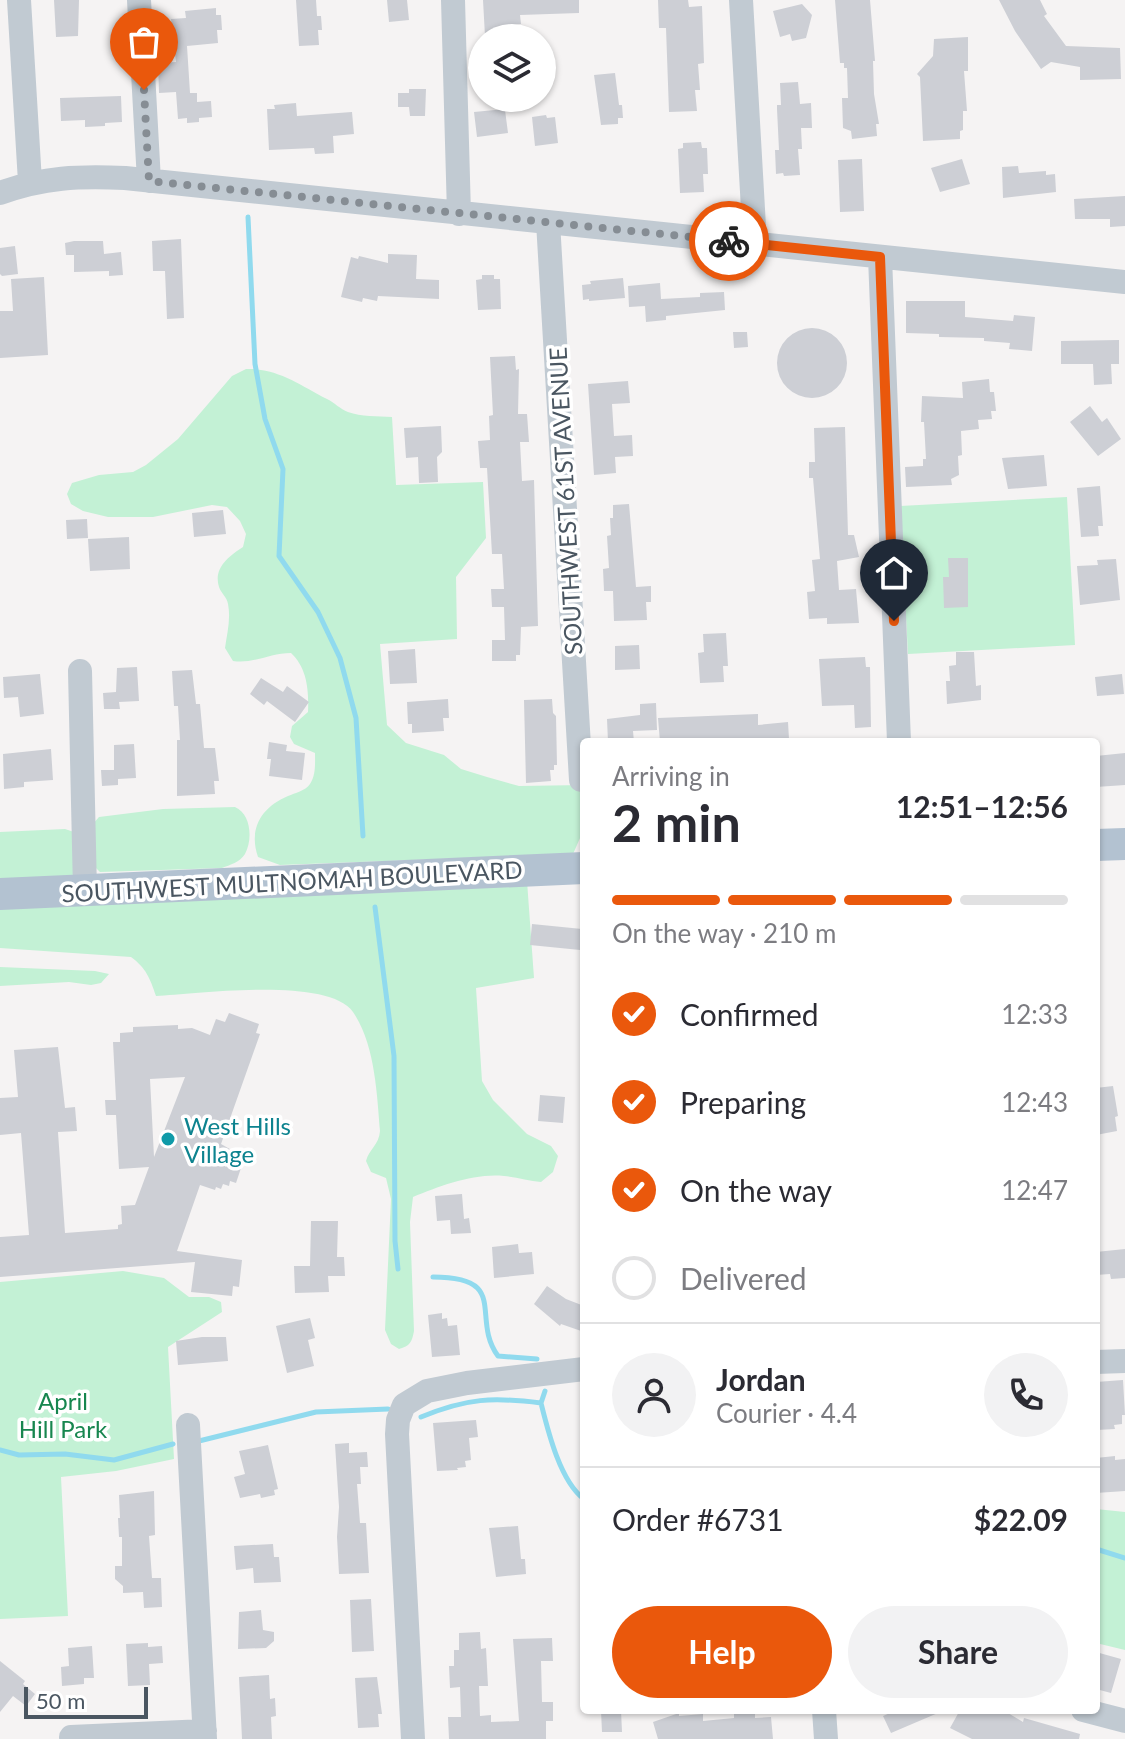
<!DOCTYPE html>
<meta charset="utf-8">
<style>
:root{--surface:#fff;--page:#f2f2f3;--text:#2b2b33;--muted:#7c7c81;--line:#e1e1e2;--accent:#ea580c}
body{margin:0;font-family:Lato,sans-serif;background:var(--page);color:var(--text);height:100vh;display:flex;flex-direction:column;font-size:30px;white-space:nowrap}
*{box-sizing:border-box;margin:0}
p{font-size:26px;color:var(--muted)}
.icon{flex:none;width:44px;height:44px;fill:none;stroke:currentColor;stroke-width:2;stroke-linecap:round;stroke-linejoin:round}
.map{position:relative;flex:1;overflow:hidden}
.side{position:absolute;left:580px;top:738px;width:520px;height:976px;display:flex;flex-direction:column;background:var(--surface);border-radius:8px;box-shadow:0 2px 6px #0004}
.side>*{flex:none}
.tools{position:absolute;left:468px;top:24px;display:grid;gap:16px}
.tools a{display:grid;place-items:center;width:88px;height:88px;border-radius:50%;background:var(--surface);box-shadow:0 2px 6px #0004;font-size:40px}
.scale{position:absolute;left:24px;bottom:20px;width:124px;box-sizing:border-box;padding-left:8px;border:4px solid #4a5661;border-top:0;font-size:22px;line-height:28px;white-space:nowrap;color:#4a5661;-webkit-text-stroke:6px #fff;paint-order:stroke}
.pin{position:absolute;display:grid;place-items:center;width:68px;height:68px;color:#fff;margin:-82px -34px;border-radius:50% 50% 50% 0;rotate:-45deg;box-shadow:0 0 8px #0007}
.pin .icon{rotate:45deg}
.courier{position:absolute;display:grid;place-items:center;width:80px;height:80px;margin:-40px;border:6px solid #ea580c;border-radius:50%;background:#fff;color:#222;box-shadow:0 2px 10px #0007}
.summary em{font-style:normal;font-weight:700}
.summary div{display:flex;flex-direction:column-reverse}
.summary{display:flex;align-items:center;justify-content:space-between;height:136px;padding:0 32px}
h1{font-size:52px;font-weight:700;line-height:60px}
.bar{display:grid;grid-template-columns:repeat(4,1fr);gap:12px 8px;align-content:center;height:96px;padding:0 32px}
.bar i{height:10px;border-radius:6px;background:var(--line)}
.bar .current{background:var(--accent)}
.bar p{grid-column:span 4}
.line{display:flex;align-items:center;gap:20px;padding:0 32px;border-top:2px solid var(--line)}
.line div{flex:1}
.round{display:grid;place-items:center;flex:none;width:84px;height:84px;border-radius:42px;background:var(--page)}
ol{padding:0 32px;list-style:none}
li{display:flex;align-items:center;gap:24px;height:88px}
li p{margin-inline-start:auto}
li .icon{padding:8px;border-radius:50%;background:var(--accent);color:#fff;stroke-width:4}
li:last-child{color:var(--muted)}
li i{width:44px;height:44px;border:4px solid var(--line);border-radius:50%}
.action{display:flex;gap:16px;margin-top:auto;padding:16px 32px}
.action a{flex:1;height:92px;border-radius:48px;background:var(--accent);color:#fff;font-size:32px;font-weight:700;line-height:92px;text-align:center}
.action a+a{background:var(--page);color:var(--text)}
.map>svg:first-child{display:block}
.green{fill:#c3f1d5}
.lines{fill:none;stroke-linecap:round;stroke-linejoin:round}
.stream{stroke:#90daee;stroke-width:5}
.building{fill:#cdcfd5;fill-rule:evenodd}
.minor{stroke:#c1cad2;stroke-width:24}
.major{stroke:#b3c2d1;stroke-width:32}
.done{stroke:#868d94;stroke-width:8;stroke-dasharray:0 14.4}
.route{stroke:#ea580c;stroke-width:10}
.culture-dot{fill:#0f9aa8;stroke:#fff;stroke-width:3}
.labels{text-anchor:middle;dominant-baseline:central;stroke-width:7;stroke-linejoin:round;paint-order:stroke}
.street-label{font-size:24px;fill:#4a5661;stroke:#fff}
.culture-label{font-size:24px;fill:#0d838f;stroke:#fff;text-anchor:start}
.park-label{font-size:24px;fill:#17864f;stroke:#fff}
</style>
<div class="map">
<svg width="1125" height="1739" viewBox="0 0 1125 1739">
<rect width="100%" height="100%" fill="#f5f3f3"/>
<!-- green -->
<path class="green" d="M246,369C278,368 300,385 327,399C335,403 340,409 348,412C361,417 378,416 392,417L396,485L483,482L486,538L456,577L457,639L380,644L387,725L406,743L444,755L461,769L487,777L519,786L584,785V829L573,854L280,865L258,857C248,828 262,807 288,796C295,793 305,791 310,784C316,775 315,763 315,753L294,744L290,737L292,726L308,712C309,690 307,668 291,653C270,653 254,664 233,661L225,648C227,634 231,619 228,604C227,597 221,593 219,587C213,568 229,556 243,547L246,534L240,521L227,507L212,505L153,517H108L83,511L71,504L67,494L72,483L99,475L133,472L146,465L178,439L232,376Z
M1067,497L1075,645L908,654L900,506Z
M235,807C251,814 253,839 245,854C240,862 230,865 222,868L100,872L95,867L91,826L99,817L163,809Z
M65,829L77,833L76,874L64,877L0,880V832Z
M527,881L534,978L476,988L482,1081L493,1100L527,1134L551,1146L558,1156L553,1172L541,1182C529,1181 516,1177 504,1176C474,1173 440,1186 413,1197L410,1222L414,1331C412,1342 410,1346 399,1349L391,1344L385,1330L391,1199L386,1178L371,1172L366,1161C369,1149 379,1145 380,1131C377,1094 375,1044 353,1012C328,976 198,994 156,996C150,978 146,968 131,957L0,948V906Z
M0,967L95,971L109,974L101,983L91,985L69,982L0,986Z
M123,1271L164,1278L189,1297H209L221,1302L222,1312L168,1347L174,1459L116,1471L61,1477L68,1616L0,1619V1282Z
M1096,1509L1125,1512V1650L1096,1643Z"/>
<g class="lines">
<!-- stream -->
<path class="stream" d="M248,217L255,364L265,419L283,469L279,556L318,612L340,658L356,718L363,836
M375,907L394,1056L395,1241L398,1269
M433,1277C511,1277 470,1318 498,1356L537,1359
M541,1403L545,1391
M421,1417C467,1398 493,1397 541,1403C548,1431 560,1481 584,1499
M199,1441L316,1412L388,1409
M0,1450L19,1455L65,1454L114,1460L173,1444
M1096,1549L1125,1558"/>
</g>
<!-- building -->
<path class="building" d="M54,0H79L78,36L56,37Z
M296,0H316L317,16H321L322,30H318L319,45L299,46Z
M387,0H407L409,20L389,22Z
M483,0H579V13L520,15L521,24L515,25L516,37L485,36Z
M658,0H688L689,7L702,6L704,63L698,64L700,90H695L697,111L669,112L666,28H659Z
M835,0H870L875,61H873L874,94L879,124H876L877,136L852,139L851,131L843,128L842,98H848L847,68H844V63H840Z
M999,0H1040L1047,14L1044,16L1066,46L1120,48L1121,79L1080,80V67L1051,62L1041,69L1015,31Z
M802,4L812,15L806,38L792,41L790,34L780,37L773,11Z
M216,8V15H221L222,30H217L218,43L187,46L190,93H197V102L211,101L212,117L199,118V122L187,123V118L178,119L176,92L159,93L158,63L176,62L171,19L186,18L185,11Z
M968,37V71H964L967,111H963V130L960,131V139L923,141L920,77L917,74L933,56L934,39Z
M615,73L619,105H622L623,118H618V124L601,125L594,75Z
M798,82L800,104L811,103L812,128H801L802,149H798L800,175L784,176L783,173L776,174L775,150H779L777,109V105H781L780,83Z
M409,89H426L425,116H410L409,107H398V93H409Z
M121,96L122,122L105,123V126L85,127V120L61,121L60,98Z
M296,103L297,116L352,112L354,134L333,136L334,153L315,154L314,148L269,150L267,109H275L274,105Z
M495,110H505L508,133L477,137L474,112Z
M546,115L547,118L555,117L558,143L535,146L532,117Z
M701,142L702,148H707L708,174H703L704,192L680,193L678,149L683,148V143Z
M862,159L864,211L840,212L838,160Z
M962,159L970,184L940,192L931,168Z
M1018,166L1019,173L1046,171V175L1055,174L1056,192L1003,198L1002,167Z
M1125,196V226L1110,227V219H1075L1074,199Z
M181,239L184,318L167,319L165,271H153L152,241Z
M74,241H103L104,254L121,252L123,275L109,276V271L74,272V255H66L65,243Z
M15,246L18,274L2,276L0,274V248Z
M388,254L417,255L416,279L439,280V299L378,296L377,301L363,298L362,302L341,297L351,257L358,259L359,256L388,263Z
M482,275H494V279H500L501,309L478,310L476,280L482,279Z
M44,277L48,355L0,358V311H13L11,279Z
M623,278L625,298L589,301V299L583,300L582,285L591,284L590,281Z
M660,283L661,299L700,297V293L724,292L725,310L666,316V320L646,322L645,306L629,307L628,286Z
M906,301H965V317L1013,321L1014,315L1035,317L1032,351L1009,349L1010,343L984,341V338L939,337V334L906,333Z
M777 363a35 35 0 1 1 70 0a35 35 0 1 1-70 0Z
M733,332H747L748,347L734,348Z
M1119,340V364H1111L1112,384L1094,385L1093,364H1061V341Z
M515,356L516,370L519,369L518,414H527L529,442H520L522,481L534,480L538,626L521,627L520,655H516V661H492V640H505L504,607H492L491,589H504L502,554H492L487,468H480L478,441L490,440L489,416L493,415L490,357Z
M989,379L990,392H994L996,411H991L992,419L978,420L979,429L961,431L962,455L958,456L959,475L951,479L952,485L906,487L905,467L923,466V459H926L924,422H921L922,396L963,398L962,382Z
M628,381L630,403L612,404L614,436L632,435L633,456L615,457L616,473L594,475L588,384Z
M1090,406L1102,422L1107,418L1121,439L1098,456L1070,422Z
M441,426L442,452L437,457L438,482L419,483L418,457L406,458L404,428Z
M845,427L848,535H854L859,557L837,561L839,590L856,589L859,623L827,624V618L809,619L807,592L815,591L812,560L820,559L813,478H809V462H815L814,428Z
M1044,455L1047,486L1008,489L1002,458Z
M1100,486L1103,526H1098L1099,536L1081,537L1077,488Z
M629,504L636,587L651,586V602H646L647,620L614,621L613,591H604L603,569L609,568L607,536L611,535L610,518H613V505Z
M223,510L226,534L194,537L192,513Z
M87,519L88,538L67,539L66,520Z
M129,537L130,569L90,571L88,539Z
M948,558H968V607L944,608L943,577H949Z
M1116,559L1120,600L1080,605L1077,566L1098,565L1097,560Z
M726,633L728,666H723L724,682L700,683L698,653L704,652L703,634Z
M639,645L640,669L615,670V646Z
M415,649L417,683L390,684L388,651Z
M956,652H974L976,686L981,685V700L947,704L946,681H950L949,666L956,665Z
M865,657L866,667H870L871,727L855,728L854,705L822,706L819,659Z
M137,667L139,701L119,702L120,709H104L103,693L116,692L117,668Z
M192,670L196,704H200L204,748H215L219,781H214L215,794L177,796V740H180L178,706H174L172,671Z
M40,674L44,714L20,717L18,697L4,698L3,677Z
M1122,674L1124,694L1097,696L1095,677Z
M261,678L283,692L287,686L309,702L295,722L267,701L264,705L250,694Z
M448,699L449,718H443L444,731L412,733V724H408L407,702Z
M552,699L553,713L556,716L557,765H554V770H550L551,781L526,783L524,700Z
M656,703L657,730L633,731L634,742H608L607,719L640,715V704Z
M758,714V725L788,722L789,739H772L773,742H660L658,718Z
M269,742L287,745L286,751L305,753L302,780L269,776L271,759H267Z
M134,744L136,778L118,779V785L102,786L101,770H114V745Z
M51,749L53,780L24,782V787L4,789L3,754Z
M1125,753V785L1096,787V756Z
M532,924L582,929L580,950L530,945Z
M229,1013L259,1024L256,1033L260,1034L221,1144L235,1152L233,1157L238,1159L236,1163L242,1165L236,1183L230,1181L229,1186L223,1184L221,1189L216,1187L215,1190L200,1185L177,1251L242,1260L239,1287L233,1286L232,1296L191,1292L195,1262L0,1277V1237L29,1235L21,1133L0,1135V1098L18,1097L14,1050L58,1047L65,1108L75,1107L77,1131L58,1132L65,1233L118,1229V1225L122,1224L121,1206L135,1205L149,1167L119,1169L116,1115H106L105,1100H116L113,1042H120V1033L133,1032V1027L178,1025V1029L192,1028L210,1035L216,1019L225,1022ZM185,1077L154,1157L150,1079Z
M1113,1086L1118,1116L1115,1117L1117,1131L1096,1135V1088Z
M540,1095L565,1097L563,1123L538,1121Z
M462,1194L464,1219L469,1218L471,1233L451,1234L450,1220L437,1221L435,1196Z
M311,1221H338L337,1257H344L345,1276H328L329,1292L295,1293L294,1266H310Z
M518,1244L519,1253L532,1252L534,1274L494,1278L492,1247Z
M1125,1249V1278L1111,1279L1110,1274L1096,1275V1252Z
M547,1286L566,1299L584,1306V1332L561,1324L560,1326L534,1304Z
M442,1313V1319L447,1318L448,1326L457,1325L460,1355L432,1357L428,1315Z
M310,1318L315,1338L308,1340L314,1366L287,1373L276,1326Z
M202,1337H226L228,1361L178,1365L176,1341Z
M1123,1380L1125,1415H1122V1424L1114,1425L1115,1429L1097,1430L1096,1382Z
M476,1420L478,1437L469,1438L471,1460L465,1461L466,1467L457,1468L458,1470L437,1471L433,1423Z
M349,1443V1453L367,1452L368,1467H360L361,1484H357L360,1523H366L369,1573L339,1574L337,1537L339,1507L335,1444Z
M268,1445L278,1489L274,1490L275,1495L261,1498L260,1494L240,1498L234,1477L245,1474L239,1451Z
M1115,1456V1460L1125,1459V1491L1096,1493V1458Z
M154,1491L155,1535L149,1536L152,1578H161L162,1607L144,1608L143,1592L123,1593V1586L115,1579V1566H122V1537H119L118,1518H120L119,1495Z
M518,1526L521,1559H525L526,1574L496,1577L489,1528Z
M273,1544L274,1557H279L281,1582L254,1583L253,1568L236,1570L234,1546Z
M371,1599L374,1651L352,1652L350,1600Z
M261,1610L263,1630L274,1632V1641L266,1648L238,1649L239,1612Z
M480,1632L481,1649L486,1648L488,1686H479L480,1716L491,1715V1722L519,1721L513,1639L552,1638L553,1661H541L542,1702H553V1721H546V1739H449L448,1717H461L460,1687L450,1688L449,1666H454V1650H459V1633Z
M148,1643V1647L162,1646L163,1663L149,1664L150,1685L128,1686L126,1644Z
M92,1646L94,1678H84V1684L62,1686L61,1667L69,1666L68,1648Z
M1096,1652L1121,1659L1111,1693L1096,1689Z
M0,1661L25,1681L23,1684L35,1694L26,1706L13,1696L0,1712Z
M269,1675L270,1699L275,1698L276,1716L271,1717L272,1739H242L239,1677Z
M377,1677L382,1714H378L379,1727L358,1728L355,1678Z
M621,1710L622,1732H602L601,1711Z
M897,1710H945L891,1733L883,1716Z
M960,1710H1003L1023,1722L1024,1718L1080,1734L1079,1739H972L950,1728Z
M755,1712V1718L771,1717L773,1739H658L653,1722L679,1713V1716L703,1714V1721L734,1718V1713Z"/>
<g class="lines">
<!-- minor -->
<path class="minor" d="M19,0L30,182
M139,0L149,181
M453,0L459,214
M741,0L755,244
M0,193C44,177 79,176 125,178L1125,282
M548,222L581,780
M880,257L899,742
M80,671L85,890
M1096,1362L1125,1361
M188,1425L205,1739
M824,1710L826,1739
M1083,1710L1125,1721
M71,1737L205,1731
M413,1739L397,1434L398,1420L404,1405L427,1391L467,1383L584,1369"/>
<!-- major -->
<path class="major" d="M1096,845L1125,844
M0,894L584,868"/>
</g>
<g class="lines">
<!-- done -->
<path class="done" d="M144,90L149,181L729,241"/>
<!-- route -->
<path class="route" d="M729,241L880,257L894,621"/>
</g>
<!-- markers -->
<circle class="culture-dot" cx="168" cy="1139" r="8"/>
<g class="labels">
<!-- street labels -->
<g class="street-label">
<text transform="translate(565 501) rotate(-93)">SOUTHWEST 61ST AVENUE</text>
<text transform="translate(292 881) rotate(-3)">SOUTHWEST MULTNOMAH BOULEVARD</text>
</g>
<!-- culture labels -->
<g class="culture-label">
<text x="184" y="1125">West Hills<tspan x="184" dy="28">Village</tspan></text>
</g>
<!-- park labels -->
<g class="park-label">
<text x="63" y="1400">April<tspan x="63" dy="28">Hill Park</tspan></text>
</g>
</g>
</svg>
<div class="tools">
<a><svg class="icon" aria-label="layers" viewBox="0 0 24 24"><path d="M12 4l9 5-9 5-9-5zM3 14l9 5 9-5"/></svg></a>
</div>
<div class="scale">50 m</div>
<div class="pin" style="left:144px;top:90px;background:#ea580c"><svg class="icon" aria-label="bag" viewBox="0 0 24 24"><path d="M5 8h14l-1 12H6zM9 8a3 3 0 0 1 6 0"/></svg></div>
<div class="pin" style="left:894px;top:621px;background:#1f2937"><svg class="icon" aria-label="home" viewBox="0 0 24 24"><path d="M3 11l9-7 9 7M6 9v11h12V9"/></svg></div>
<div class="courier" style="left:729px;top:241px"><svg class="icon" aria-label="bike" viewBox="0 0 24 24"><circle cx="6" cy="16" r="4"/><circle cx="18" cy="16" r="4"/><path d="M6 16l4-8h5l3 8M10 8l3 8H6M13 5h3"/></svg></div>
<section class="side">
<div class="summary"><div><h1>2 min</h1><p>Arriving in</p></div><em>12:51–12:56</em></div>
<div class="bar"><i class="current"></i><i class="current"></i><i class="current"></i><i></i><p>On the way · 210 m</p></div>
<ol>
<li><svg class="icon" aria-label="check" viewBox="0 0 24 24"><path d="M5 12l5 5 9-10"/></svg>Confirmed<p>12:33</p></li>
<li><svg class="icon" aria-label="check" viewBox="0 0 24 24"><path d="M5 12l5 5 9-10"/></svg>Preparing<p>12:43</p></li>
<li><svg class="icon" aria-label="check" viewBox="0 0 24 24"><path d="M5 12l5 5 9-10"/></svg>On the way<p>12:47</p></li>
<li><i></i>Delivered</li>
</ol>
<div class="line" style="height:144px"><a class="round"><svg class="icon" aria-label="person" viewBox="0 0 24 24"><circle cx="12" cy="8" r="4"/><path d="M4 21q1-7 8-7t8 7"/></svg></a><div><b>Jordan</b><p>Courier · 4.4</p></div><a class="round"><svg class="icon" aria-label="phone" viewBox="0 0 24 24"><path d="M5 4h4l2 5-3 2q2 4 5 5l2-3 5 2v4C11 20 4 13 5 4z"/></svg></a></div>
<div class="line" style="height:104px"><div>Order #6731</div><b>$22.09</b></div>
<div class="action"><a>Help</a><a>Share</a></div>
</section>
</div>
